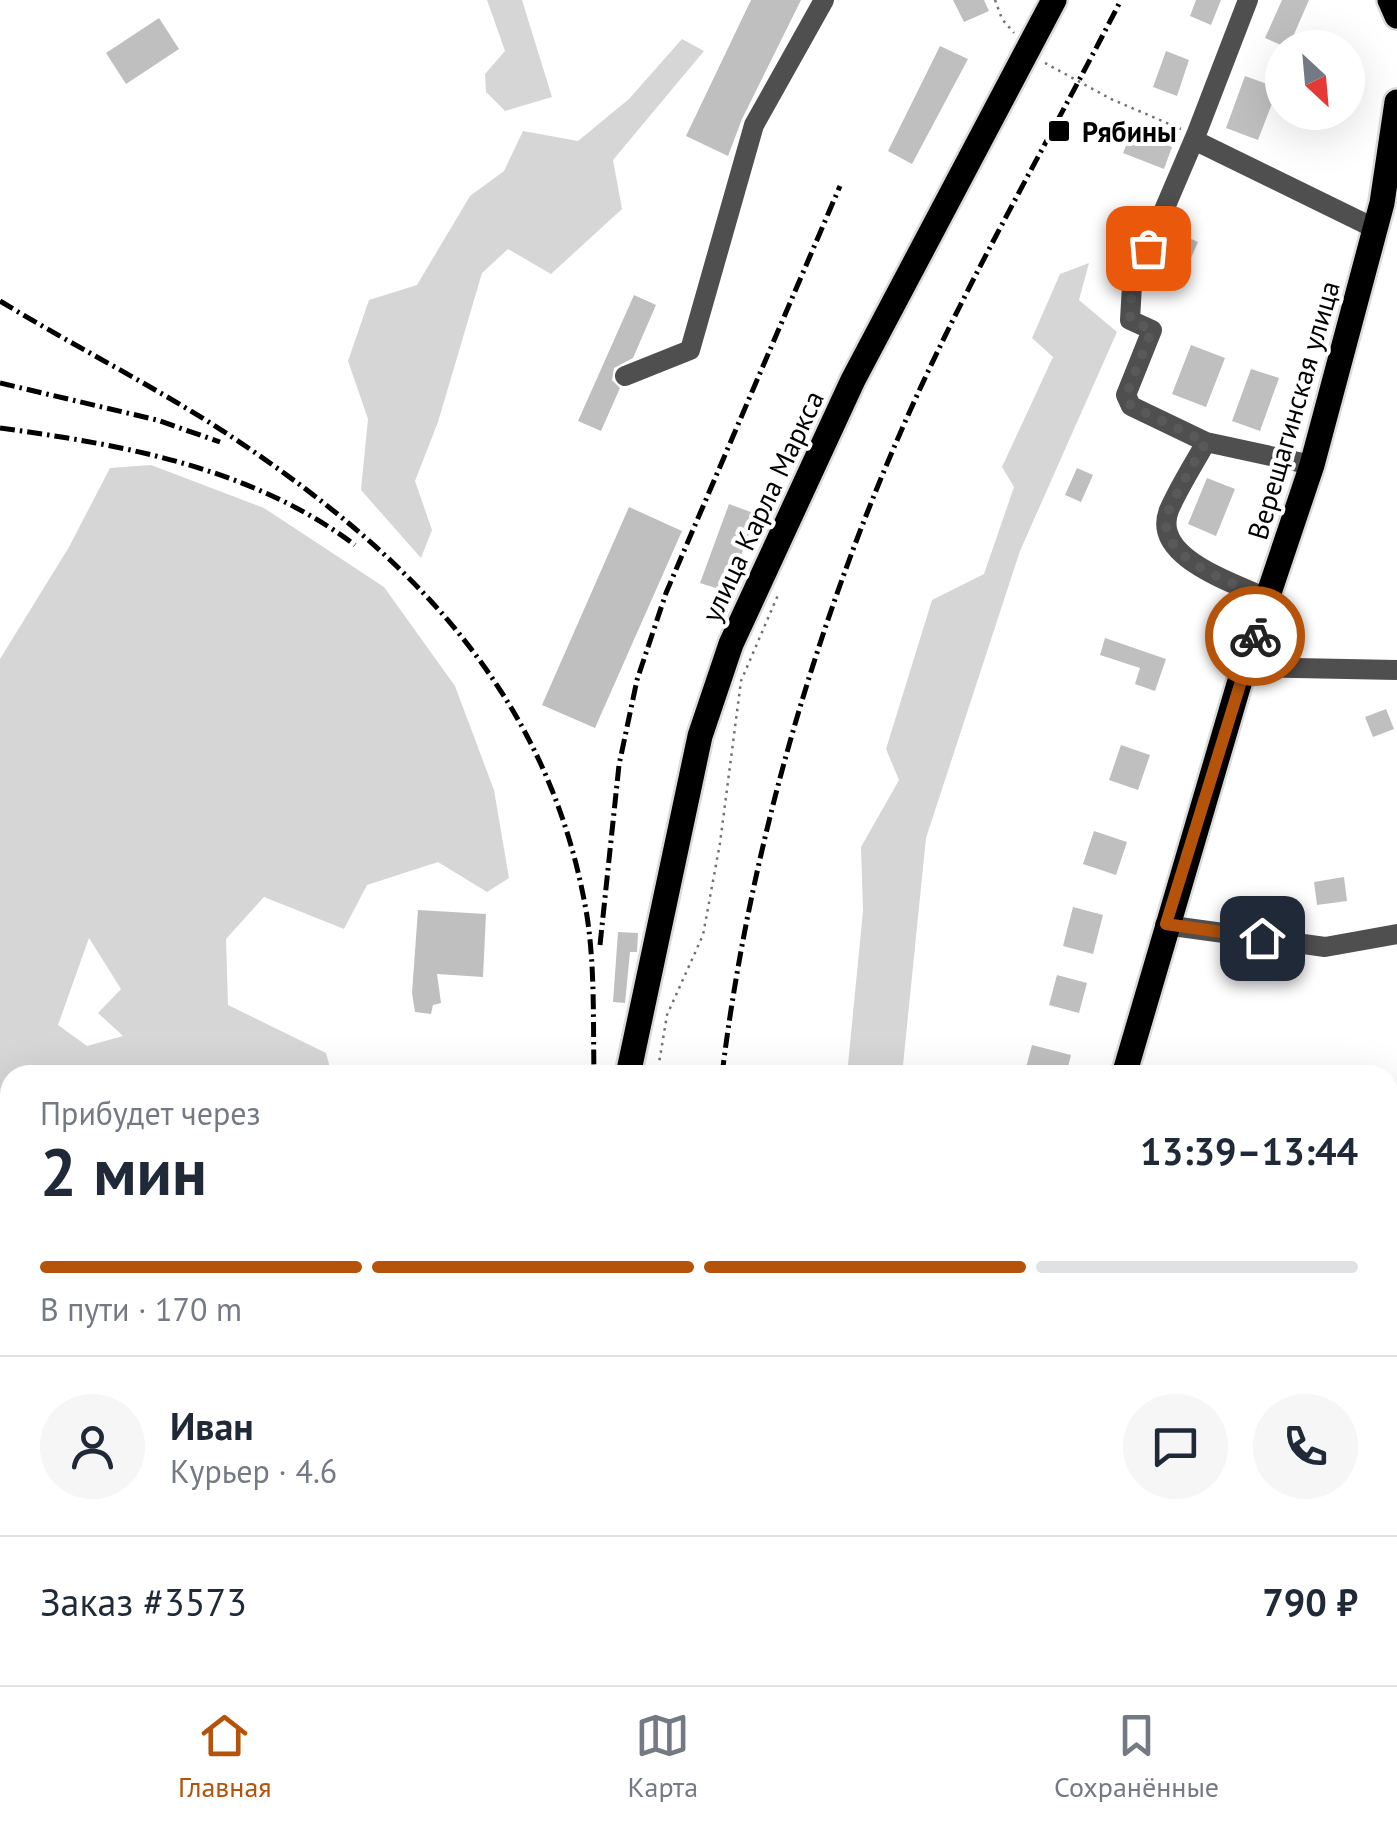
<!DOCTYPE html>
<html lang="ru">
<meta charset="utf-8">
<style>
:root{--surface:#fff;--page:#f6f6f7;--text:#1f2937;--muted:#747a83;--line:#e0e1e3;--accent:#b45309}
body{margin:0;font-family:"PT Sans",sans-serif;background:var(--page);color:var(--text);height:100vh;display:flex;flex-direction:column;font-size:38px;white-space:nowrap}
*{box-sizing:border-box;margin:0}
p{font-size:32px;color:var(--muted)}
.icon{flex:none;width:55px;height:55px;fill:none;stroke:currentColor;stroke-width:2;stroke-linecap:round;stroke-linejoin:round}
.map{position:relative;flex:1;overflow:hidden}
.panel{position:absolute;left:0px;top:1065px;width:1398px;height:620px;display:flex;flex-direction:column;background:var(--surface);border-radius:30px 30px 0 0;box-shadow:0 10px 40px #0002}
.panel>*{flex:none}
.needle{width:65px;rotate:154deg}
.fabs{position:absolute;left:1265px;top:30px;display:grid;gap:20px}
.fabs a{display:grid;place-items:center;width:100px;height:100px;border-radius:50%;background:var(--surface);box-shadow:0 10px 40px #0002;font-size:50px}
.pin{position:absolute;display:grid;place-items:center;width:85px;height:85px;color:#fff;margin:-42px;border-radius:20px;box-shadow:0 5px 15px #0006}
.courier{position:absolute;display:grid;place-items:center;width:100px;height:100px;margin:-50px;border:8px solid #b45309;border-radius:50%;background:#fff;color:#222;box-shadow:0 2px 12px #0007}
.head em{font-style:normal;font-weight:800}
.head div{display:flex;flex-direction:column-reverse}
.head{display:flex;align-items:center;justify-content:space-between;height:170px;padding:0 40px}
h1{font-size:65px;font-weight:800;line-height:75px}
.bar{display:grid;grid-template-columns:repeat(4,1fr);gap:15px 10px;align-content:center;height:120px;padding:0 40px}
.bar i{height:12px;border-radius:8px;background:var(--line)}
.bar .selected{background:var(--accent)}
.bar p{grid-column:span 4}
.line{display:flex;align-items:center;gap:25px;padding:0 40px;border-top:2px solid var(--line)}
.line div{flex:1}
.round{display:grid;place-items:center;flex:none;width:105px;height:105px;border-radius:52px;background:var(--page)}
.tabs{display:flex;justify-content:space-around;align-items:center;height:140px;border-top:2px solid var(--line);background:var(--surface);font-size:28px;color:var(--muted)}
.tabs a{display:grid;justify-items:center;gap:5px}
.tabs .selected{color:var(--accent)}
.map>svg:first-child{display:block}
.green{fill:#d6d6d6;fill-rule:evenodd}
.building{fill:#bfbfbf}
.lines{fill:none;stroke-linecap:round;stroke-linejoin:round}
.major-casing{stroke:#dbdbdb;stroke-width:30}
.path{stroke:#717171;stroke-width:2.5;stroke-dasharray:2.5 5;stroke-linecap:butt}
.minor{stroke:#4f4f4f;stroke-width:20}
.major{stroke:#000;stroke-width:25}
.rail{stroke:#000;stroke-width:5;stroke-dasharray:15 5 2.5 5;stroke-linecap:butt}
.done{stroke:#595959;stroke-width:10;stroke-dasharray:0 18}
.route{stroke:#b45309;stroke-width:12}
.poi-dot{fill:#000;stroke:#fff;stroke-width:4}
.labels{text-anchor:middle;dominant-baseline:central;stroke-width:8;stroke-linejoin:round;paint-order:stroke}
.poi-label{font-size:28px;font-weight:bold;fill:#000;stroke:#fff;text-anchor:start}
.street-label{font-size:28px;fill:#000;stroke:#fff}
</style>
<div class="map">
<svg width="1397" height="1685" viewBox="0 0 1397 1685">
<rect width="100%" height="100%" fill="#fff"/>
<!-- green -->
<path class="green" d="M487,0H522L552,97L505,111L486,92L485,74L505,51Z
M682,39L704,51L613,160L622,209L551,274L508,249L482,273L438,422L415,481L432,530L421,558L361,490L368,419L348,361L369,300L417,285L470,196L504,171L523,131L578,141L629,99Z
M1089,263L1079,300L1117,332L1020,551L926,838L902,1075H847L863,911L861,847L899,780L886,749L932,600L984,574L1014,487L1002,467L1053,357L1032,338L1060,274Z
M151,465L264,508L384,587L455,686L494,790L509,878L487,892L438,862L367,885L344,929L264,897L226,939L228,1005L326,1053L332,1075H10V1503L0,1508V659L69,547L110,468ZM89,938L121,989L98,1013L123,1036L87,1046L58,1025Z"/>
<!-- building -->
<path class="building" d="M751,0H801L742,119L728,156L686,136Z
M953,0H984L989,11L964,22Z
M1196,0H1221L1211,25L1190,16Z
M1282,0H1309L1288,48L1265,38Z
M159,18L179,49L126,84L106,53Z
M940,46L968,59L912,164L888,151Z
M1166,51L1189,60L1177,96L1153,87Z
M1245,76L1278,88L1258,140L1226,128Z
M1132,131L1172,147L1164,169L1123,153Z
M1178,233L1198,242L1180,283L1160,274Z
M634,295L656,305L633,358L614,368L612,380L620,388L601,431L578,421Z
M1191,345L1225,358L1206,407L1172,394Z
M1251,369L1279,378L1260,431L1232,421Z
M1077,468L1093,475L1081,502L1065,495Z
M1207,478L1235,489L1216,536L1188,524Z
M729,504L756,514L728,592L700,583Z
M629,507L682,531L595,728L542,705Z
M1105,638L1166,659L1155,691L1135,684L1140,668L1100,655Z
M1386,709L1394,729L1373,737L1365,717Z
M1121,745L1150,755L1138,790L1109,780Z
M1094,831L1127,842L1116,875L1083,864Z
M1344,877L1347,901L1317,905L1314,882Z
M1073,907L1103,915L1093,954L1063,946Z
M418,910L486,914L483,977L437,974L441,1003L433,1005L431,1014L415,1012L412,993Z
M618,932L638,933L637,952H630L625,1003L613,1002Z
M1057,975L1087,983L1079,1013L1049,1005Z
M1032,1045L1071,1055L1066,1075H1024Z"/>
<g class="lines">
<defs>
<path id="major" d="M1390,0L1397,16
M628,1075L700,736L731,644L853,380L1054,0
M1124,1075L1244,667L1312,465L1382,203L1397,102
M496,1685L498,1675
M968,1685L970,1675"/>
</defs>
<!-- major casing -->
<use href="#major" class="major-casing"/>
<!-- path -->
<path class="path" d="M995,0L1002,19L1014,33
M1045,63L1111,99L1181,129
M657,1075L667,1015L703,935L720,843L741,681L778,595"/>
<!-- minor -->
<path class="minor" d="M1248,0L1196,135L1132,285L1130,320L1152,330L1126,395L1131,406L1206,442L1312,465
M1194,140L1376,229
M625,376L690,350L754,125L824,0
M1206,442C1194,464 1179,487 1169,510C1150,558 1236,583 1268,599
M1244,667L1397,670
M1165,925L1325,947L1397,934
M1388,1161H1397
M0,1294L10,1283
M1388,1405H1397
M0,1542L10,1537
M1056,1675L1124,1685
M1140,1685L1141,1675"/>
<!-- major -->
<use href="#major" class="major"/>
<!-- rail -->
<path class="rail" d="M0,301C77,348 160,389 235,439C413,558 550,696 587,916C595,968 593,1023 594,1075
M0,383L157,420L220,442
M0,428C125,445 252,468 355,545
M600,945L619,765L637,680L666,593L840,186
M722,1075C750,844 822,602 919,391C980,258 1054,131 1121,0
M623,1675V1685
M638,1675L639,1685
M259,1685L260,1675
M396,1685L399,1675
M416,1685L419,1675
M694,1685L695,1675"/>
</g>
<g class="lines">
<!-- done -->
<path class="done" d="M1148,248L1132,285L1130,320L1152,330L1126,395L1131,406L1206,442C1194,464 1179,487 1169,510C1149,558 1236,583 1268,599L1255,636"/>
<!-- route -->
<path class="route" d="M1255,636L1166,924L1262,938"/>
</g>
<!-- markers -->
<rect class="poi-dot" x="1047" y="119" width="24" height="24" rx="5"/>
<g class="labels">
<!-- poi labels -->
<g class="poi-label">
<text x="1082" y="131">Рябины</text>
</g>
<!-- street labels -->
<g class="street-label">
<text transform="translate(1293 410) rotate(-74)">Верещагинская улица</text>
<text transform="translate(762 506) rotate(-65)">улица Карла Маркса</text>
</g>
</g>
</svg>
<div class="fabs">
<a><svg class="needle" viewBox="-14 -14 28 28"><path d="M0-13l5 13h-10z" fill="#e53935"/><path d="M0 13l5-13h-10z" fill="#747a83"/></svg></a>
</div>
<div class="pin" style="left:1148px;top:248px;background:#ea580c"><svg class="icon" aria-label="bag" viewBox="0 0 24 24"><path d="M5 8h14l-1 12H6zM9 8a3 3 0 0 1 6 0"/></svg></div>
<div class="pin" style="left:1262px;top:938px;background:#1f2937"><svg class="icon" aria-label="home" viewBox="0 0 24 24"><path d="M3 11l9-7 9 7M6 9v11h12V9"/></svg></div>
<div class="courier" style="left:1255px;top:636px"><svg class="icon" aria-label="bike" viewBox="0 0 24 24"><circle cx="6" cy="16" r="4"/><circle cx="18" cy="16" r="4"/><path d="M6 16l4-8h5l3 8M10 8l3 8H6M13 5h3"/></svg></div>
<section class="panel">
<div class="head"><div><h1>2 мин</h1><p>Прибудет через</p></div><em>13:39–13:44</em></div>
<div class="bar"><i class="selected"></i><i class="selected"></i><i class="selected"></i><i></i><p>В пути · 170 m</p></div>
<div class="line" style="height:180px"><a class="round"><svg class="icon" aria-label="person" viewBox="0 0 24 24"><circle cx="12" cy="8" r="4"/><path d="M4 21q1-7 8-7t8 7"/></svg></a><div><b>Иван</b><p>Курьер · 4.6</p></div><a class="round"><svg class="icon" aria-label="chat" viewBox="0 0 24 24"><path d="M4 5h16v11H9l-5 4z"/></svg></a><a class="round"><svg class="icon" aria-label="phone" viewBox="0 0 24 24"><path d="M5 4h4l2 5-3 2q2 4 5 5l2-3 5 2v4C11 20 4 13 5 4z"/></svg></a></div>
<div class="line" style="height:130px"><div>Заказ #3573</div><b>790 ₽</b></div>
</section>
</div>
<nav class="tabs">
<a class="selected"><svg class="icon" aria-label="home" viewBox="0 0 24 24"><path d="M3 11l9-7 9 7M6 9v11h12V9"/></svg>Главная</a>
<a><svg class="icon" aria-label="map" viewBox="0 0 24 24"><path d="M3 6l6-2 6 2 6-2v14l-6 2-6-2-6 2zM9 4v14M15 6v14"/></svg>Карта</a>
<a><svg class="icon" aria-label="saved" viewBox="0 0 24 24"><path d="M7 4h10v16l-5-4-5 4z"/></svg>Сохранённые</a>
</nav>
